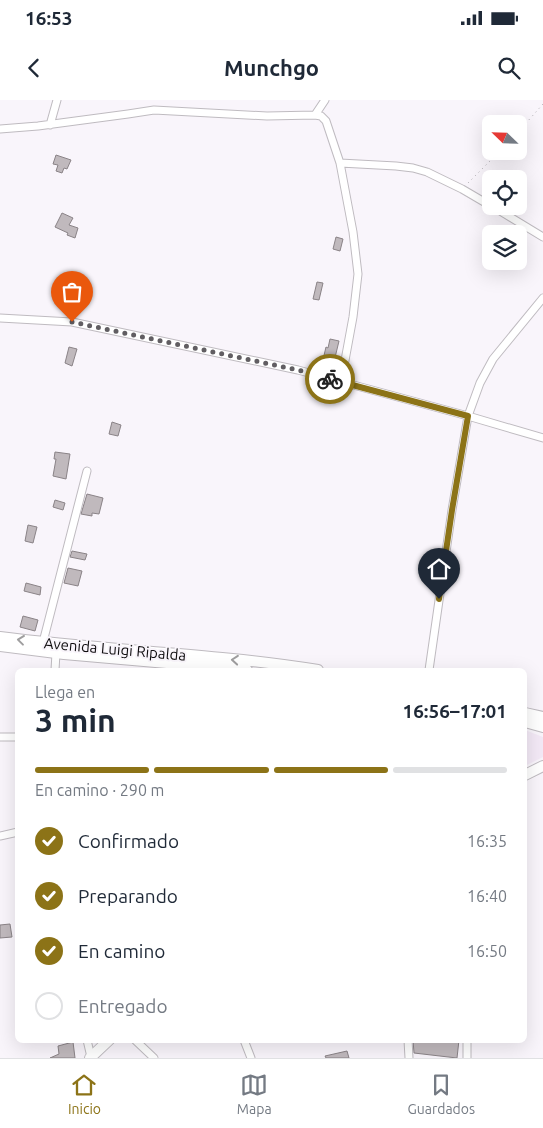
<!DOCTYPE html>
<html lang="es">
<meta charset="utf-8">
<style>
:root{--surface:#fff;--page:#f6f6f7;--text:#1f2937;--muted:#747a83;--line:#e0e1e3;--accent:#8c7317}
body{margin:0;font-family:Ubuntu,sans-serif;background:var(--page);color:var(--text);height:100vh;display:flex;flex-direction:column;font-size:19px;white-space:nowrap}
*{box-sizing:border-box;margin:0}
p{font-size:16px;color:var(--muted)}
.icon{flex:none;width:28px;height:28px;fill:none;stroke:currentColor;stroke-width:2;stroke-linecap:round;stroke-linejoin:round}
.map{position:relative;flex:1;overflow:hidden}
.panel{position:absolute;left:15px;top:568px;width:512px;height:375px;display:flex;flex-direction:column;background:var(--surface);border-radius:8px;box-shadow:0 5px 20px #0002}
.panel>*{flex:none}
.needle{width:32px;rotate:293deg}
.tools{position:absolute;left:482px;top:15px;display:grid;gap:10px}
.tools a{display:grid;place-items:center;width:45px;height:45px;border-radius:8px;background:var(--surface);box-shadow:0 5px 20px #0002;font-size:25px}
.pin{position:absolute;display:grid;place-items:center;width:42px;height:42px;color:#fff;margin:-51px -21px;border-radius:50% 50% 50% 0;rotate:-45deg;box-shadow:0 0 5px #0007}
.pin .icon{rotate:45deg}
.courier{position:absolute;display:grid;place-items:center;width:50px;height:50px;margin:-25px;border:4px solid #8c7317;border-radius:50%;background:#fff;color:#222;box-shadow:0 1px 6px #0007}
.headline em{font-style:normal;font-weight:700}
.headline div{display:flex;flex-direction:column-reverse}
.headline{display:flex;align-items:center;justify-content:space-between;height:85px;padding:0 20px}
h1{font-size:32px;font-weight:700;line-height:38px}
.bar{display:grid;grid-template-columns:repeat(4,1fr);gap:8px 5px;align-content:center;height:60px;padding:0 20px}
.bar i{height:6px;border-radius:4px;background:var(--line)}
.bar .selected{background:var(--accent)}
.bar p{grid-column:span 4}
ol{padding:0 20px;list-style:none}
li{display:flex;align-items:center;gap:15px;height:55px}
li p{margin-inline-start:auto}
li .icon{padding:5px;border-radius:50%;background:var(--accent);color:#fff;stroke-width:4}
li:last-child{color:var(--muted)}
li i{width:28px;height:28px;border:2px solid var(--line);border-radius:50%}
.status{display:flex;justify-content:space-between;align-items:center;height:35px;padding:0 25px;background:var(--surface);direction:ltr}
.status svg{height:14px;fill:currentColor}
header{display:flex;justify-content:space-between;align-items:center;height:65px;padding:0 20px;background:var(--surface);font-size:22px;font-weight:700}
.menu{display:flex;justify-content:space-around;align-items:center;height:70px;border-top:1px solid var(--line);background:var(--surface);font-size:14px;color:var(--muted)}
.menu a{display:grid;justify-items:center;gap:2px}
.menu .selected{color:var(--accent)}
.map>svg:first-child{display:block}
.built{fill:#f3e9f6}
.building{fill:#c0b9bd;stroke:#8a8387}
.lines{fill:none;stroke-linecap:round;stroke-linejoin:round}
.street-casing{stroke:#bfbbc0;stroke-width:9}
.secondary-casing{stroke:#bfbbc0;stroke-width:12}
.path{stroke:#adaaaf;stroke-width:1;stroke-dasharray:1 4;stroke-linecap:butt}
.street{stroke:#fff;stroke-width:7}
.secondary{stroke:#fff;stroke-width:10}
.oneway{stroke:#9f9e9f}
.done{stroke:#615e62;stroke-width:5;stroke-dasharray:0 9}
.route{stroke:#8c7317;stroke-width:6}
.labels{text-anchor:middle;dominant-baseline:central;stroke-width:4;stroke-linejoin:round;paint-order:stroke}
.street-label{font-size:15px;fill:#0f0d0f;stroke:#f9f5fb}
</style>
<div class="status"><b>16:53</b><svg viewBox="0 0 49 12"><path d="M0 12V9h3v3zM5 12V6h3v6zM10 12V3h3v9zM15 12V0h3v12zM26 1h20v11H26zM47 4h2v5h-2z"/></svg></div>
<header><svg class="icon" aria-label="back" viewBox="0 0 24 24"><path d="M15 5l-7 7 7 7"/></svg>Munchgo<svg class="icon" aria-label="search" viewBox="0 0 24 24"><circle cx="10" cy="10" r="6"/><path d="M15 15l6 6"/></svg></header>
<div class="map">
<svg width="543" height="958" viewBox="0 0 543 958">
<rect width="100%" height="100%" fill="#f9f5fb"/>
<!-- built -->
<path class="built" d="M525,630L543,637V657L525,666Z"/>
<!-- building -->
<path class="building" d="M56,55L71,60L67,69L64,68L62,73L56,71L58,65L53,64Z
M62,113L73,118L69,125L78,128L75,138L67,135L68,133L55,127Z
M336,137L343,139L340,151L333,149Z
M317,182L323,183L319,200L313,199Z
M330,239L339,241L332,270L321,268L326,247L328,248Z
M69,247L77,249L72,266L65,263Z
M112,322L121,325L118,336L109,334Z
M55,352L70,354L66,379L53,376L56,359H54Z
M87,394L103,398L99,414L92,413V416L81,414Z
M55,400L65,403L63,410L53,407Z
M28,425L37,427L33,443L25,441Z
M72,451L87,454L85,460L70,457Z
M68,468L82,471L78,486L64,483Z
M26,483L41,487L40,495L24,491Z
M23,516L38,520L35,531L20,527Z
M10,824L12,837L0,838V825Z
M413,940L429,941V940H459L457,958L414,953Z
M73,942L75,958H50L59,954L58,946Z
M347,951L349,958H326L325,956Z"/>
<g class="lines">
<defs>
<path id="street" d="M315,15L325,0
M50,25L57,0
M0,29L38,26L128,14L154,10L267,16L315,15L321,16L326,21L340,63L396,66L413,68L427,72L462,89L491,106
M340,63L353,132L358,174L353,217L341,282
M492,106L543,137
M0,218L72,222L298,270L468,316L543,338
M42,546L87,371
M55,570L56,553
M429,570L452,410L468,316L480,283L493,259L543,198
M0,637H18
M0,736L18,732
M87,940L91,957
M135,940L154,958
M244,940L251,958
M408,940L409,958
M467,958V940"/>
<path id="secondary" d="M0,537C106,551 213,553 318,570
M0,546L64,554L247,570
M525,613L543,617
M525,622L543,627
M525,675L543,666
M90,958L109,940"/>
</defs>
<!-- street casing -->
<use href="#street" class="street-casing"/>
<!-- secondary casing -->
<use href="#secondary" class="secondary-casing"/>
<!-- path -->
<path class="path" d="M519,31L543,4
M468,83L500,51"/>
<!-- street -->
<use href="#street" class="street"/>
<!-- secondary -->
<use href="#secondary" class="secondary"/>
</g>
<!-- one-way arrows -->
<defs><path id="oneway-chevron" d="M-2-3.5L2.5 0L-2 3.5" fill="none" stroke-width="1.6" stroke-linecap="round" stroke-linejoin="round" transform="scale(1.25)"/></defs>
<g class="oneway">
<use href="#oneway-chevron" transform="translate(21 540) rotate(-173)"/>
<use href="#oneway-chevron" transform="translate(235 560) rotate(-175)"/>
</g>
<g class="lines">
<!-- done -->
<path class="done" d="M72,222L298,270L330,279"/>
<!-- route -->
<path class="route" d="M330,279L468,316L452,410L439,499"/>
</g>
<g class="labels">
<!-- street labels -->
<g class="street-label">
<text transform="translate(115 549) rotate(5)">Avenida Luigi Ripalda</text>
</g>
</g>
</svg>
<div class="tools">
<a><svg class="needle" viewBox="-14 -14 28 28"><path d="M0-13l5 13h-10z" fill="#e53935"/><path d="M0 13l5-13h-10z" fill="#747a83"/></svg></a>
<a><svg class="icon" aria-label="locate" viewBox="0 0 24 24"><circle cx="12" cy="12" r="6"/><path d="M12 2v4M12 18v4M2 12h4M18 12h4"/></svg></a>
<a><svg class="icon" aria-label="layers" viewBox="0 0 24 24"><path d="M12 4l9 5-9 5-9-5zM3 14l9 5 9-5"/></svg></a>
</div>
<div class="pin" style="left:72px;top:222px;background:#ea580c"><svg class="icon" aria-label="bag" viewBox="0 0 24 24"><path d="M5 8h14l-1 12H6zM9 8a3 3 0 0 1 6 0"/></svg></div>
<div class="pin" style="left:439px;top:499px;background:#1f2937"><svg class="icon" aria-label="home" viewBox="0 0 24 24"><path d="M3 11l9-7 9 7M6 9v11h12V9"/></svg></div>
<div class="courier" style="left:330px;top:279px"><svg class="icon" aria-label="bike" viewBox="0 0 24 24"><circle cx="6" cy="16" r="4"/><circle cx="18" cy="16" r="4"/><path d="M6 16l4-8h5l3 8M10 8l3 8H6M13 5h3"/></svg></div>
<section class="panel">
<div class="headline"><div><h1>3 min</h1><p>Llega en</p></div><em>16:56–17:01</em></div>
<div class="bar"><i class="selected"></i><i class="selected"></i><i class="selected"></i><i></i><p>En camino · 290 m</p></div>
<ol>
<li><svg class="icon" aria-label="check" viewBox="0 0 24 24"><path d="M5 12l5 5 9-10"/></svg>Confirmado<p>16:35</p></li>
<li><svg class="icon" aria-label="check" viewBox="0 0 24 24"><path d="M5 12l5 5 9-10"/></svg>Preparando<p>16:40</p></li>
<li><svg class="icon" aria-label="check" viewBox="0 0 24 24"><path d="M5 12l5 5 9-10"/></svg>En camino<p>16:50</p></li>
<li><i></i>Entregado</li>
</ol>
</section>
</div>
<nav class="menu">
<a class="selected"><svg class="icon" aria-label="home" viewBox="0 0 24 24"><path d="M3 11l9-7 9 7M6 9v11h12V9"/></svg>Inicio</a>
<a><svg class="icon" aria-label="map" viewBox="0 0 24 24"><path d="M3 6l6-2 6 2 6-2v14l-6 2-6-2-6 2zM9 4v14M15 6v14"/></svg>Mapa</a>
<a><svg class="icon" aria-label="saved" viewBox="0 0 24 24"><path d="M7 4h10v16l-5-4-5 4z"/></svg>Guardados</a>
</nav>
